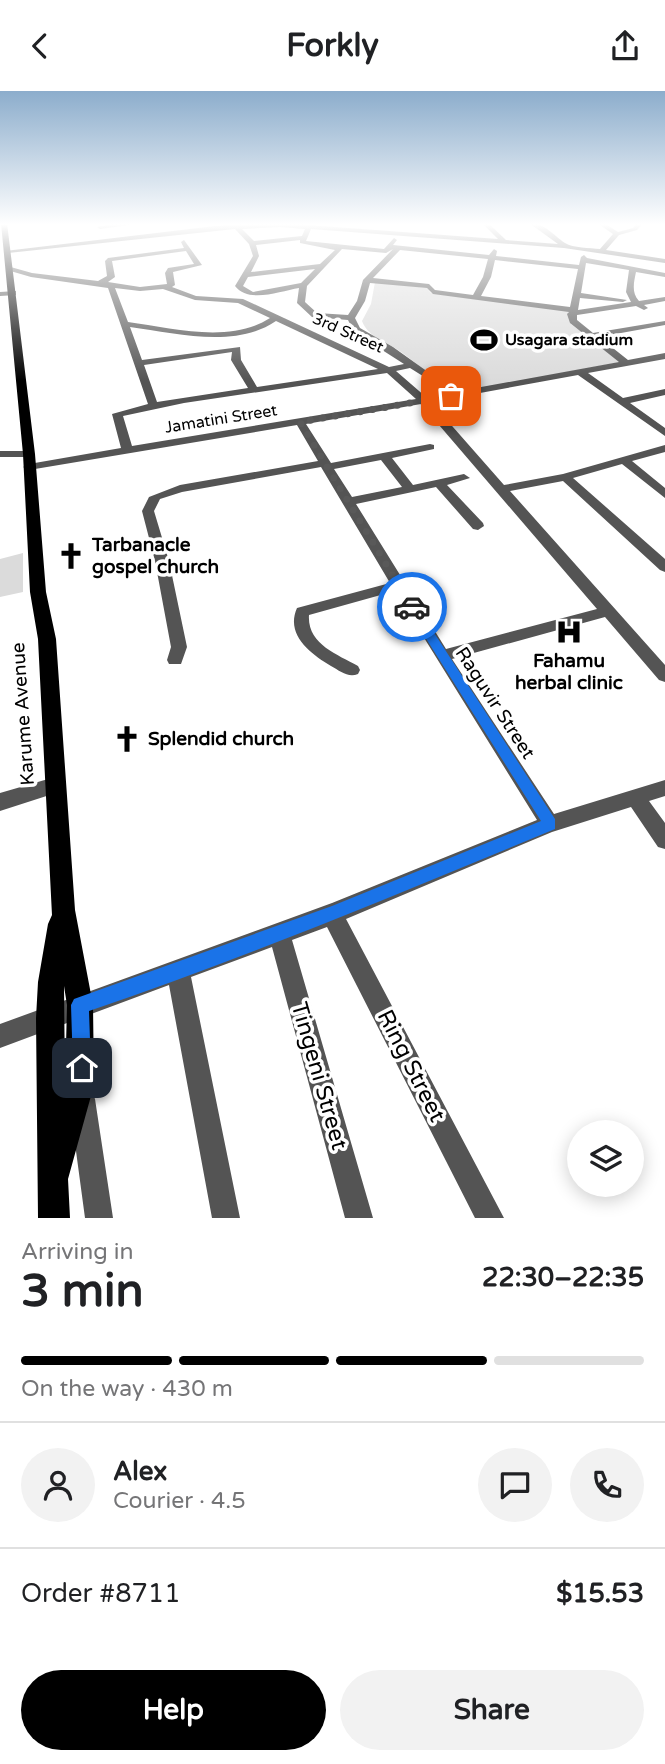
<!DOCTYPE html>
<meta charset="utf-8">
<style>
:root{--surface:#fff;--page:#f2f2f2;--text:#202124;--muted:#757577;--line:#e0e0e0;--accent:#000}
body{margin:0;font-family:"Varela Round",sans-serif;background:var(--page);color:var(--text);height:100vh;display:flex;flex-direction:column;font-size:26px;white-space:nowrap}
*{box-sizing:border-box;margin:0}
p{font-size:23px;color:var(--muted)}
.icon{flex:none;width:38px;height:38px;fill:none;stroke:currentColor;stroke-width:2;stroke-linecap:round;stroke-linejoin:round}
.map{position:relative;height:1127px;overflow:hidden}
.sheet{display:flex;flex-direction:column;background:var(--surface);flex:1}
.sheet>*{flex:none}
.fabs{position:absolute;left:567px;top:1029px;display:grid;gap:14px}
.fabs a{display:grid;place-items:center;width:77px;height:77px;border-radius:50%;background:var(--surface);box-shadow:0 4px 18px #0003;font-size:35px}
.pin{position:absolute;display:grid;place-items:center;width:60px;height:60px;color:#fff;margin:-30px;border-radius:14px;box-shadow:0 4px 10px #0006}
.courier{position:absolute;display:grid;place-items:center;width:70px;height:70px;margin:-35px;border:5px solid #1a73e8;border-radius:50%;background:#fff;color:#222;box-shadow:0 2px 9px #0007}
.summary em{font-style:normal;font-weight:800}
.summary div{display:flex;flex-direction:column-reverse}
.summary{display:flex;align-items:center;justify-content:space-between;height:119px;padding:0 21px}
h1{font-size:46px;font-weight:800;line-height:52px}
.bar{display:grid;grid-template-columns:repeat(4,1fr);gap:10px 7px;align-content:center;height:84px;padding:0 21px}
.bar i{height:9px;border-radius:5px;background:var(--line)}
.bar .selected{background:var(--accent)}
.bar p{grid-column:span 4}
.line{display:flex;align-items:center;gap:18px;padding:0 21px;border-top:2px solid var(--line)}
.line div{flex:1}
.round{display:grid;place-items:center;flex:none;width:74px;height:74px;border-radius:37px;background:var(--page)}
.action{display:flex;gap:14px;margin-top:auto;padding:14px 21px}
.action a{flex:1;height:80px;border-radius:42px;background:var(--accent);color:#fff;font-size:28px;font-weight:800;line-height:80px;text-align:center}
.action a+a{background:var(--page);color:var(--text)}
header{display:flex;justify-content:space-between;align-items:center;height:91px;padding:0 21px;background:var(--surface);font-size:32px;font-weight:800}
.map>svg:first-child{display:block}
.green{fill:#dbdbdb}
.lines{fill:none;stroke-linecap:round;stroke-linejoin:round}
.minor{fill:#545454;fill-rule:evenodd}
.major{fill:#000;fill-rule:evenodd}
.route{fill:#1a73e8}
.done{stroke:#595959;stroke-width:7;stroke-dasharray:0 12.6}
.labels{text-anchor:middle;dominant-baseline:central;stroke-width:7;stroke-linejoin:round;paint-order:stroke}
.far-street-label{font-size:16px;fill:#000;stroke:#fff}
.far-poi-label{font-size:16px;font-weight:bold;fill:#000;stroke:#fff;text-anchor:start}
.poi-label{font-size:19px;font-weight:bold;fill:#000;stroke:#fff;text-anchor:start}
.street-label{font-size:19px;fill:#000;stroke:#fff}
.near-street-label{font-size:23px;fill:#000;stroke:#fff}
</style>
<header><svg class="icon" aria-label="back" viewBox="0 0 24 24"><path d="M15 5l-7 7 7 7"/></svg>Forkly<svg class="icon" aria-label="share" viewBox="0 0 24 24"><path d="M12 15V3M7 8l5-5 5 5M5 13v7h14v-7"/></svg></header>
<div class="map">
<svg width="665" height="1127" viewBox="0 0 665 1127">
<rect width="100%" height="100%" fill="#fff"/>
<!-- green -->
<path class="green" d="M375,191L427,197L431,202L568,220L571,233L620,271L452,303C434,288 415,270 395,257C382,249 368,245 362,230L371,213Z
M23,462V501L0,506V468Z"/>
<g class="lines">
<!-- minor -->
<path class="minor" d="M123,132H143L100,138L97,136Z
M280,132L498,148L482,132H488L506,149L558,153L529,132C545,132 553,144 565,152C573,157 590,157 600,158L613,143L597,132H604L618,141L633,137L637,132H643L637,139L619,144L606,159L665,168V172L564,157L311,138L306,150L384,158L394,147L397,149L393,154L489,164L494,158L497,160L496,165L579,174L581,166L584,164L587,167L665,182V186L636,181C634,191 631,201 639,210L665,206V210L644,214L648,217L644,219L636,215L577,224V229L593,242L665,230V234L599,246L628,269L665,262V268L588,282L623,307L665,298V304L630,312L665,337V345L578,284L431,311L504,394L563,383L665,354V361L632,370L665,397V407L622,373L573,387L665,468V481L660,479L563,390L510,400L665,574V591L659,589L605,526L452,568L554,723L665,689V705L649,710L665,732V758L658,756L631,716L552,741L346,828L504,1127H475L327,836L292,849L373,1127H345L272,856L191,886L240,1127H212L169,894L0,957V933L332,812L537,729L395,500L309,524C307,553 337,563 358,575L360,579L358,583C348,587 340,580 331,575C311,563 285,544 297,517L390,492L321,376L182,401L160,408L154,420L169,470L187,556L181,573H169L167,569L171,556L155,470L142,420L149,406L180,394L318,370L297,334L29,379L23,376L29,373L121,357L112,323L148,313L108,197L31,186L7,179V175L32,182L98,190L107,185L105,170L108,167L184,157L181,151L184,149L202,174L173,181L175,194L172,196L196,205L243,208L389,276L404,273L354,241L348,229L312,226L297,212L299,197C280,200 249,213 235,195L253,165L249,153L235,138L8,162L5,160L215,135ZM280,136L305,138L302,145L254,150L242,138ZM300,149V152L335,159L320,173L251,181L259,165L256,154ZM342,158L386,162L393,158L363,189L357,210L348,224L317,222L305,211L307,195ZM400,159L488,168L483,186L473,204L435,199L429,193L373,187ZM186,160L194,173L168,177L165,182L167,193L140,196L108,191L115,186L112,170ZM495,169L578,178L570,216L481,205L491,186ZM586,172L629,179L626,201L631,211L578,219L580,207L623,211L627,209L581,202ZM315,178L301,192L253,201L243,195L248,186ZM370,192L427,197L433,203L569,221L567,223L570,232L619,271L426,306L396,280L410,277L426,287L440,284V280L428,281L393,256L360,237L355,227L365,210ZM115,197L140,200L163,198L195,209L238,212L270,227C230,253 172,237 128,231ZM276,230L378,278L257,296L241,269L240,256L142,269L130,236C176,242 235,258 276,230ZM232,261L231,269L248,297L157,311L144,274ZM387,282L416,308L132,355L123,325L184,312ZM421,313L597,518L446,558L356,413L436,396L473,438L478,439L484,435L483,432L447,394L470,387L464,383L413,394L392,367L434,358V354L430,353L331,372L306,333ZM381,369L402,396L352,406L334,378Z
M16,200V204L0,205V201Z
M0,360H29L35,363L29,366H0Z
M55,686L62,688L64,694L62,700L0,720V702Z
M82,995L91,999L95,1008L113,1127H85L69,1008L73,999Z"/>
<!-- major -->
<path class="major" d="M1,132H7L35,363L46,501L56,548L75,819L93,914L94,994L68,1088L70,1127H38L36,927L38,891L48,833L52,824L38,548L30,501L23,363ZM64,895L67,914L65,997Z"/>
</g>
<!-- sky -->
<linearGradient id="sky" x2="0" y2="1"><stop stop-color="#8cadcc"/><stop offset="0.46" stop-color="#fff"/><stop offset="1" stop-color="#fff" stop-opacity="0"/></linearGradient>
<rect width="665" height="290" fill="url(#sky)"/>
<!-- route -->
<path class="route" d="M412,512L416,514L555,728V738C401,802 247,866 89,920L91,977L89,984L82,986L76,984L73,977L71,914L74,908L332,815L541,730L408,519V514Z"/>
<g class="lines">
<!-- done -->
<path class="done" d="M412,516L300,331L451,305"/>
</g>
<!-- icons -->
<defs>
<symbol id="stadium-bare" viewBox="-9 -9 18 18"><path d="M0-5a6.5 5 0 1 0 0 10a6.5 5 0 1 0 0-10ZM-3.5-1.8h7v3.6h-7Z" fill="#000" stroke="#fff" stroke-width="2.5" paint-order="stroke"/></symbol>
<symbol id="church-bare" viewBox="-9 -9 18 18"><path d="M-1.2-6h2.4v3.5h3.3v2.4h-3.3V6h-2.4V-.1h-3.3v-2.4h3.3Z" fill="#000" stroke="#fff" stroke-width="2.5" paint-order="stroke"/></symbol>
<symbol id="hospital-bare" viewBox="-9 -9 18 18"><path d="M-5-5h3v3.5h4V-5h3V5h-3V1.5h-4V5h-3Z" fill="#000" stroke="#fff" stroke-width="2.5" paint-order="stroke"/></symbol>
</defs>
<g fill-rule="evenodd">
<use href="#stadium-bare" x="465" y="230" width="38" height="38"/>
<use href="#church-bare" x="52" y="446" width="38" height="38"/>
<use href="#hospital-bare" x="550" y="522" width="38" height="38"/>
<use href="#church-bare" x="108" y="629" width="38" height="38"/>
</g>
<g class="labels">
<!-- far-street labels -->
<g class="far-street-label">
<text transform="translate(348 242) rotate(24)">3rd Street</text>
<text transform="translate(221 328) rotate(-9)">Jamatini Street</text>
</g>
<!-- far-poi labels -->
<g class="far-poi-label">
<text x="505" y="249">Usagara stadium</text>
</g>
<!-- poi labels -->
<g class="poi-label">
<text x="92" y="454">Tarbanacle<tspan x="92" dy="22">gospel church</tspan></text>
<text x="569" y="570" text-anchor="middle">Fahamu<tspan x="569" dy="22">herbal clinic</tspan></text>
<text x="148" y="648">Splendid church</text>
</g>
<!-- street labels -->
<g class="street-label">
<text transform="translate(495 612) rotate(57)">Raguvir Street</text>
<text transform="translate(23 623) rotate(-94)">Karume Avenue</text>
</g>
<!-- near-street labels -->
<g class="near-street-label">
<text transform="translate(411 975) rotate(63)">Ring Street</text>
<text transform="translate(319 985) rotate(74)">Tingeni Street</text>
</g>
</g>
</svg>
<div class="fabs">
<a><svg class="icon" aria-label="layers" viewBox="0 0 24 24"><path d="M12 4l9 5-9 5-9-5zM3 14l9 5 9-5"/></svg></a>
</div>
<div class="pin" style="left:451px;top:305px;background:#ea580c"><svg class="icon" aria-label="bag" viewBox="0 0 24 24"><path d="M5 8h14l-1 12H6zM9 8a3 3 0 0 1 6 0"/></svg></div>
<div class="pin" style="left:82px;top:977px;background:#1f2937"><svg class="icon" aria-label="home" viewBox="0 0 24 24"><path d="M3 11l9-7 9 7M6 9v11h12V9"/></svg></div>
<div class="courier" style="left:412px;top:516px"><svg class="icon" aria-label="car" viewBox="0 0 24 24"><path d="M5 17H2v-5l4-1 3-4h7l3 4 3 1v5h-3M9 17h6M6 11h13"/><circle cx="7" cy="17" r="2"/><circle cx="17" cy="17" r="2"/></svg></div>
</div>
<section class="sheet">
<div class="summary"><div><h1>3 min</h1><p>Arriving in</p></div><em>22:30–22:35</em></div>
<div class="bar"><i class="selected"></i><i class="selected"></i><i class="selected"></i><i></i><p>On the way · 430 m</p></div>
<div class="line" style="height:126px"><a class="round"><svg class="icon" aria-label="person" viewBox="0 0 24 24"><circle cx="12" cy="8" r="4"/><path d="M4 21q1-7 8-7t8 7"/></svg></a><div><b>Alex</b><p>Courier · 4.5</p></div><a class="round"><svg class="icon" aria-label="chat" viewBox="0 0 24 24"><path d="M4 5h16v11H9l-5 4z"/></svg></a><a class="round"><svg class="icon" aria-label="phone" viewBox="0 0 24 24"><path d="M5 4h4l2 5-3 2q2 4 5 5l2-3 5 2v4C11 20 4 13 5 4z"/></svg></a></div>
<div class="line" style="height:91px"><div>Order #8711</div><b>$15.53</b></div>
<div class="action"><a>Help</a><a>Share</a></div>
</section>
